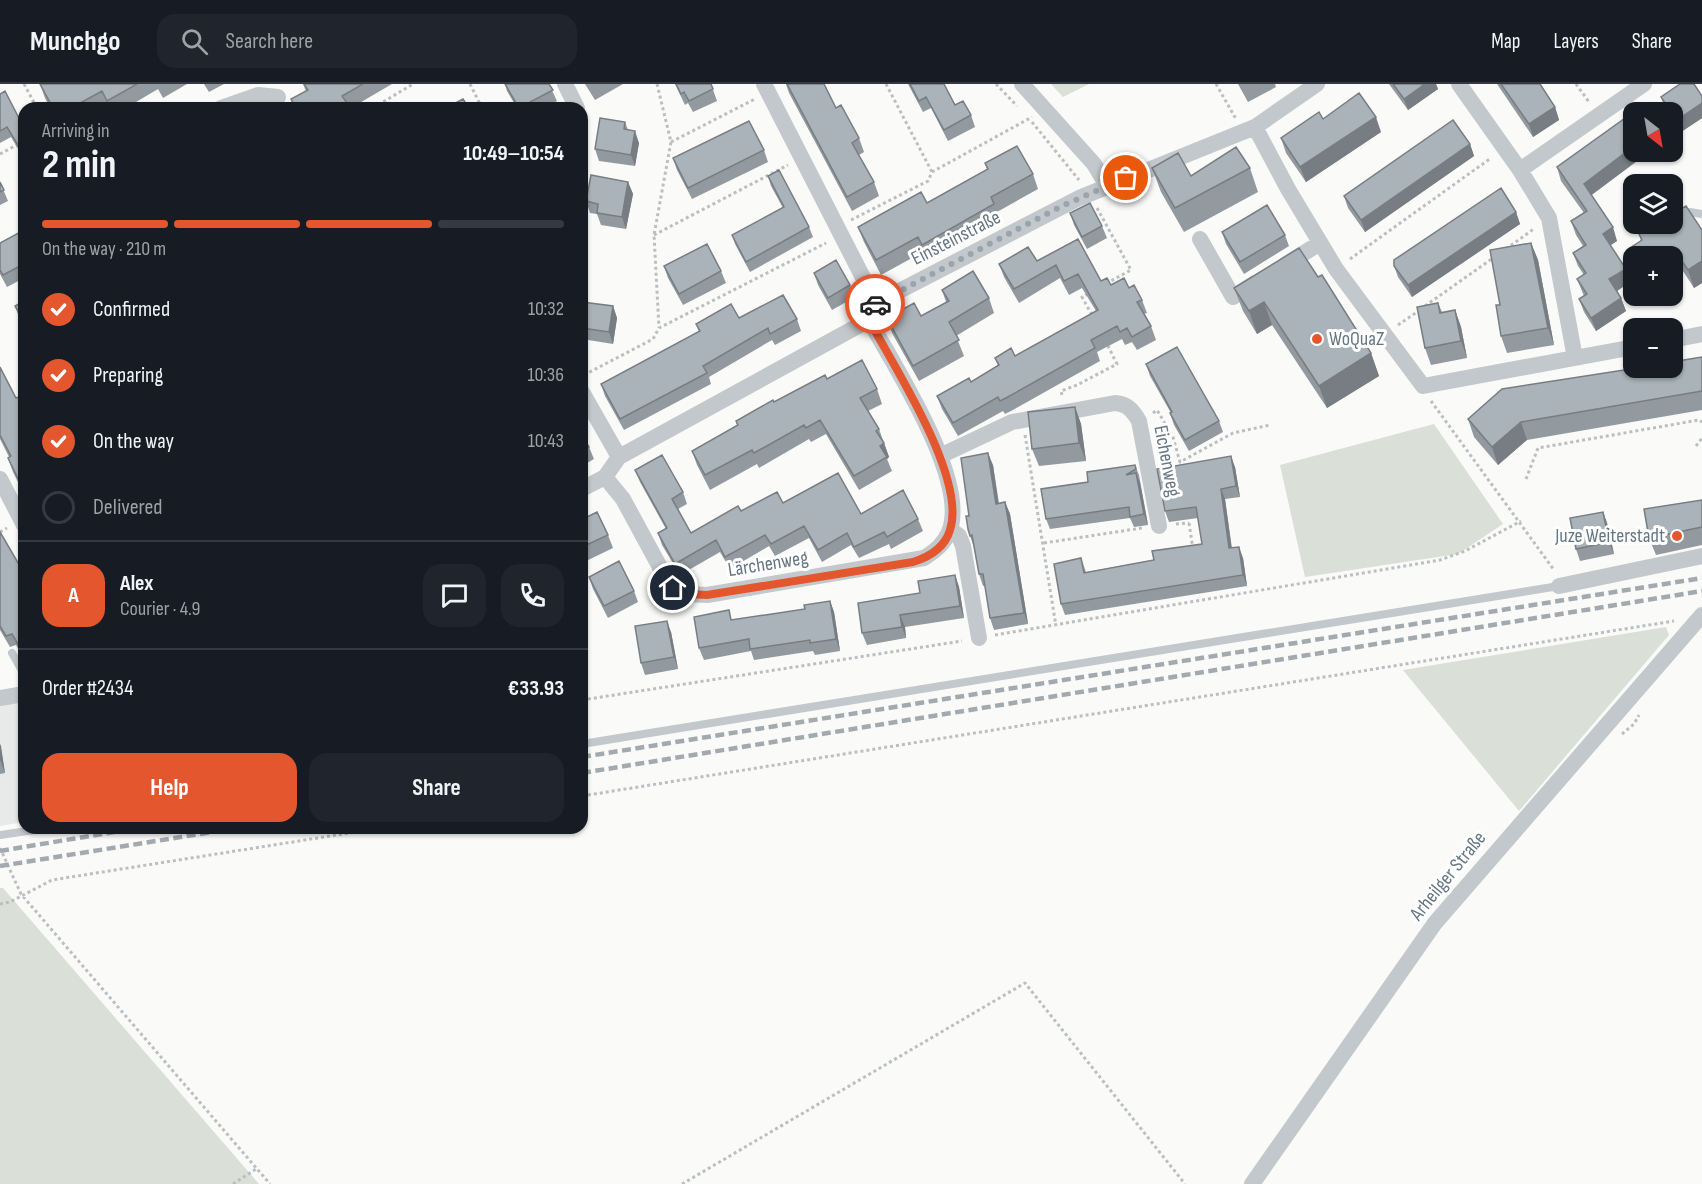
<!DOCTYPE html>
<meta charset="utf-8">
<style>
:root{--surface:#171b24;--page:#20242c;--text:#f1f3f6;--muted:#9ea1a6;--line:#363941;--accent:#e4572e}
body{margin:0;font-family:"Sofia Sans Condensed",sans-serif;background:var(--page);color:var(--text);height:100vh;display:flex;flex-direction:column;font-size:22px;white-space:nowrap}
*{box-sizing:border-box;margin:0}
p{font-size:20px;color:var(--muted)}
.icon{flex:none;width:33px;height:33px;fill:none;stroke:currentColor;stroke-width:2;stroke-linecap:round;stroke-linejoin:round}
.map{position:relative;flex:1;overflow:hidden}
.panel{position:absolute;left:18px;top:18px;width:570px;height:732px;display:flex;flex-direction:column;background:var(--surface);border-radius:18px;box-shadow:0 2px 4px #0004}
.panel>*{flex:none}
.needle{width:39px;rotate:149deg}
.tools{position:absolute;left:1623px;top:18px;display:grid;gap:12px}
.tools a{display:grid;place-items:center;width:60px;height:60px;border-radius:12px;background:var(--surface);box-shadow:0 2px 4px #0004;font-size:30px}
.pin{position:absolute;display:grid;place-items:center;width:51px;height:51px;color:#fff;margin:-26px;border:3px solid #fff;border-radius:50%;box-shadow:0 2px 6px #0007}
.courier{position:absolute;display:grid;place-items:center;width:60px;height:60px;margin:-30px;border:4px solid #e4572e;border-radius:50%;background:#fff;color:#222;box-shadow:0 2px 8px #0007}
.head em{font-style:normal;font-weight:700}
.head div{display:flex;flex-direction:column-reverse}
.head{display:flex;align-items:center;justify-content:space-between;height:102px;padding:0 24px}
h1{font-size:39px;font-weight:700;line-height:45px}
.bar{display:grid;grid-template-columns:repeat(4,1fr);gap:9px 6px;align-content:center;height:72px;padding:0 24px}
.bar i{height:8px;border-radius:4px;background:var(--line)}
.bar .selected{background:var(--accent)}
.bar p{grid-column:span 4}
.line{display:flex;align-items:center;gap:15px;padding:0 24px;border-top:2px solid var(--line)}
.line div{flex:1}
.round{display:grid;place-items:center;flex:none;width:63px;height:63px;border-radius:18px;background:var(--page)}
ol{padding:0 24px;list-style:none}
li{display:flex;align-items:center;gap:18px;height:66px}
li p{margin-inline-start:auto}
li .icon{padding:6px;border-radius:50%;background:var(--accent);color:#fff;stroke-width:4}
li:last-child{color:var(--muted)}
li i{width:33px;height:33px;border:3px solid var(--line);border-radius:50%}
.button{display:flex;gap:12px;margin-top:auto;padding:12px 24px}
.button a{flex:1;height:69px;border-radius:18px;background:var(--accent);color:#fff;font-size:24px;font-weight:700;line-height:69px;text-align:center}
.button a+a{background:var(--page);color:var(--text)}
header{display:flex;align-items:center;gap:36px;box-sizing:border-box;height:84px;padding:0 30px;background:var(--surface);border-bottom:2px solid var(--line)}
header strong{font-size:28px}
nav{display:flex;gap:33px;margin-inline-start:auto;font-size:21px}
.search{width:420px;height:54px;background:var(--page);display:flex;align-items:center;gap:15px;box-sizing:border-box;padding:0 21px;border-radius:18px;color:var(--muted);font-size:22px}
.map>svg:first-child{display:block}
.built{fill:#e8e9e9}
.green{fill:#dadfd7}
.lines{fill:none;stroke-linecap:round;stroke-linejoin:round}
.path{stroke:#bbbfc2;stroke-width:3;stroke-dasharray:3 3;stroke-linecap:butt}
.service{stroke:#c3c8cc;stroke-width:8}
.minor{stroke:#c3c8cc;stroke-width:16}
.rail{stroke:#a2aab0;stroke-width:4.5;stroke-dasharray:9 4.5;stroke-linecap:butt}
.wall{fill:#929a9f}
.shaded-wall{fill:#777d82}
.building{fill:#aab3b9;stroke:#777d82;stroke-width:1.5}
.done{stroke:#99a4ac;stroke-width:6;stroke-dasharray:0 10.8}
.route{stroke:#e4572e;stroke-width:8}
.poi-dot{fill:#e4572e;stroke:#fff;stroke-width:2}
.labels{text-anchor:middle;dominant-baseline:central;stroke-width:6;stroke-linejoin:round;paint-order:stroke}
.street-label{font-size:20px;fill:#657683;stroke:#fff}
.poi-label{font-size:20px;fill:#657683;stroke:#fff;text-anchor:start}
</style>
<header>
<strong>Munchgo</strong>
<div class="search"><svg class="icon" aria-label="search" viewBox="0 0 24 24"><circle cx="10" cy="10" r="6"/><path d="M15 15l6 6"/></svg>Search here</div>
<nav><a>Map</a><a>Layers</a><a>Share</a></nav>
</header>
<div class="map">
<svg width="1702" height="1100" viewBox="0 0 1702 1100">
<rect width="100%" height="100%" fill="#fafaf8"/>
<!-- built -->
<path class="built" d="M24,616V738L0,742V620Z"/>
<!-- green -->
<path class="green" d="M1051,0H1089L1063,13Z
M1434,340L1503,440L1458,470L1305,493L1280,381Z
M1666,543L1669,551L1519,727L1403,586Z
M0,804H3L259,1100H0Z"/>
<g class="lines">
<!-- path -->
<path class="path" d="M24,0L37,24
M470,0L482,24
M657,0L671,58L654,151L659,244
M886,0L932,88
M996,0L1017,22
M1216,0L1236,35
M1576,0L1589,18
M373,24L413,0
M1032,38L1079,96
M671,58L755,15
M0,70L24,57
M1097,124L1131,186L1107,199
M851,136L928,97L932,88L1032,33
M654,151L788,81
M1506,165L1535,144
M1350,175L1491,74
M1088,210L1082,213L1093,233
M1425,222L1493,174
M1398,241L1420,226
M584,291L653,255L659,244L826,159
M1062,311L1061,307L1077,301L1117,280L1107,260
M1431,317L1554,486
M1153,329L1157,326L1173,353L1180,378L1233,349L1270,341
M1025,351L1056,542
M1696,362L1702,354
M1526,395L1538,364L1699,336L1702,338
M1189,439L1193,465
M1176,440L1189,439
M0,448L7,444
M1044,459L1142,444
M995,551L1440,476L1465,467L1521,437
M582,616L962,557
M1622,650L1634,640L1639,631
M582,712L1674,537
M0,764L21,810L270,1100
M0,820L10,818L52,796L381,744
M233,1100L256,1085
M682,1100L1025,899L1185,1100"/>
<!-- service -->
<path class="service" d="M1672,138L1690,128L1702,130
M12,569L24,590
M582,660L1559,502
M0,751L48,744"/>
<!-- minor -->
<path class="minor" d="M565,0L577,24
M764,0L876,219
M1022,0L1094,80L1107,102
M1459,0L1520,86L1549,134L1575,274
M221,24L258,11L278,13
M1255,43L1288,105L1336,185L1423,302L1634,263
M1520,86L1644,0
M1200,155L1233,213L1255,199
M1285,181L1320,159
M1672,256L1702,250
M582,308L619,373
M940,372L1012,338L1115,319C1128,320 1133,327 1139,337L1159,442
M605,393L623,415L668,498L687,510L707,511L924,474C935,467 944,460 949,448C970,397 894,282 869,236
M0,395L24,441
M582,405L605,393L619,373L869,236L876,219L1079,114L1255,43L1317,0
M951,446L959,452L963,462L979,554
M1559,502L1702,472
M0,614L24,610
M1252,1100L1435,839L1702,531"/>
<!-- rail -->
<path class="rail" d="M582,673L1702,494
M582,689L1702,507
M0,767L138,744
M0,782L237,744"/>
</g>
<!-- wall -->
<path class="wall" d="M40,0H187L163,14L158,5L126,24H108L107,21L102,24H50L45,14Z
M204,0H224L209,8Z
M303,0H392L351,24H294L291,15L306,7Z
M505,0H549L557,17L545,24H517L507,7Z
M585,0H623L595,16Z
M675,0H711L717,17L693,28L688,19L685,21Z
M786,0H824L836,24L859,54L864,68L859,71L874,98L879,112L852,127L789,9Z
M908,0H944L955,21L971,31L975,43L948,57L931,24L923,28Z
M1238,0H1275L1276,3L1248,18Z
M1389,0H1436L1438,5L1408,26Z
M1497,0H1540L1555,23L1559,36L1533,53Z
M0,10L24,44V75L11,53L0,59Z
M1702,12V34L1681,48L1672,35V28H1668L1665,25L1661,13Z
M1323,35L1381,48L1306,98L1286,69L1281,54Z
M625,38L628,46L639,59L635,82L599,77L595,65Z
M1470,60L1474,72L1365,148L1348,124L1344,112Z
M764,66L768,78L692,115L677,86L673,74Z
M1634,68H1649L1591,111L1617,157L1610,161L1630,198L1617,207L1621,214L1626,227L1596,247L1584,228L1579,215L1584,212L1577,195L1584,191L1578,182L1573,169L1583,162L1576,151L1571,137L1584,129L1561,97L1557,83Z
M985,79L1033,90L1038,105L997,128L999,135L927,176L923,168L881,191L864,158L858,143L927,119L987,86Z
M1152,84L1191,92L1250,84L1258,108L1184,148L1161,108Z
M768,92L809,143L813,153L750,188L735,160L732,151L783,124L771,102Z
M0,98L8,117L0,121Z
M628,98L633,110L626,145L601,141L597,130L590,129L586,117Z
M1516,128L1520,140L1412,213L1398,193L1394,182Z
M1070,129L1102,142L1107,154L1087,165L1074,141Z
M24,146V194L7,203L0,190V159Z
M1702,146V199L1694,204L1683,187L1672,194V172H1634V174L1630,164L1641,157L1639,150Z
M1222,148L1285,151L1289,162L1244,190L1226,160Z
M1078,155L1101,197L1111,201L1129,204L1142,216L1147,229L1144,230L1151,242L1156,256L1137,266L1132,258L1125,261L1122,255L1097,268L1100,277L1011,327L1005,330L1003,327L958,352L942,325L937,312L971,298L998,282L995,274L1015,272L1096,227L1082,204L1069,211L1060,194L1019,219L1004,193L999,180L1037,177Z
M1531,159L1538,176L1554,261L1507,269L1501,252L1500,221Z
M664,182L721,187L726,199L683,221L668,194Z
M814,189L850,201L855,213L832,226L818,201Z
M1318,193L1371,269L1379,292L1327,324L1272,241L1257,250L1243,227L1234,204Z
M942,206L989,214L994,229L956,252L964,272L919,297L892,249L887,234L921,232L946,218Z
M24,217V242L20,236L15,222Z
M582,218L613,222L617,234L613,260L582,255Z
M1438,219L1442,228L1455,226L1461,243L1467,274L1431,281L1425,264Z
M739,234L797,235L801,247L775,261L772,256L709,293L711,300L624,346L605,312L601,300L699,248L696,240Z
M1702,273V326L1527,356L1498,381L1474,353L1468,335Z
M1146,280L1219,337L1223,348L1189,367L1174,341L1170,329H1171L1150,292Z
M0,283L16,314L24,318V410L13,388L8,374L9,373L0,355Z
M827,295L877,305L882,320L868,327L879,345L889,373L887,375L892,387L859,406L826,350L811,358L809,355L759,384L757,380L710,406L697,381L692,367L737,342L736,337L774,318Z
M1075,323L1081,340L1086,377L1039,382L1032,365Z
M582,351L589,363L594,375L582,382Z
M993,381L999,419L1005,418L1010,430L1028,540L994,546L990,534L985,502H983L979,490L974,463L970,452L969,432Z
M1135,381L1139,391L1148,441L1134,443L1130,434L1050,445L1046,435L1088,398Z
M1235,383L1240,413L1225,415L1232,464L1243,474L1247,502L1065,531L1061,520L1081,474L1086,488L1154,476L1202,460L1198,434L1169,438L1165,427Z
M635,386L683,408L687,420L678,425L691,449L741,427L783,419L861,430L918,435L923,447L891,465L889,460L859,474L851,461L822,478L809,454L775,472L769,462L730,485L720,468L680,491L662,461L658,449L666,445L640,398Z
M1702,416V461L1656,471L1649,454Z
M582,424L587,433L608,451L613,464L582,479Z
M1603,428L1607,439L1614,470L1580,477L1576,465Z
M0,448L24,489V574L16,561L10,563L0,546Z
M955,491L959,503L964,534L905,543L906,554L867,561L862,549L920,509Z
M589,493L634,507L638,518L608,534L593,505Z
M830,517L834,528L840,567L815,571L813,567L754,576L751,567L704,576L699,564L733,536L805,525Z
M671,548L678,585L645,591L641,579Z
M0,660L5,689L0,690Z"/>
<!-- shaded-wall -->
<path class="shaded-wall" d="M1425,0H1436L1438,5L1408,26L1404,15Z
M1702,19V34L1681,48L1677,36Z
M1555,23L1559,36L1533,53L1529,40Z
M1376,33L1381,48L1306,98L1300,83Z
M635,47L639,59L635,82L631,71Z
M1470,60L1474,72L1365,148L1361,136Z
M1634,62V68H1649L1589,113L1584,100Z
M628,98L633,110L626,145L622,133Z
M1516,128L1520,140L1412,213L1408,201Z
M1613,143L1617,157L1608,163L1603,150Z
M1531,159L1538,176L1554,261L1548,244Z
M1677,170L1683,187L1672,194V173Z
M1702,177V199L1694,204L1688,186Z
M1626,185L1630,198L1614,209L1609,195Z
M1621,214L1626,227L1596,247L1591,234Z
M1264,218L1272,241L1257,250L1249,227Z
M613,222L617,234L613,260L609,248Z
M1455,226L1461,243L1467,274L1461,257Z
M1371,269L1379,292L1327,324L1319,302Z
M1075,323L1081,340L1086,377L1079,359Z
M1521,338L1527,356L1498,381L1492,363Z
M884,359L889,373L887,375L880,362Z
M988,369L993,381L1000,431L996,420Z
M1231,372L1235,383L1240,413L1236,402Z
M1136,389L1140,399L1148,441L1144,430Z
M1221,405L1225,415L1233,475L1229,464Z
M1005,418L1010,430L1028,540L1024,529Z
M1603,428L1607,439L1614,470L1609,458Z
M1239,463L1243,474L1247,502L1243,491Z
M955,491L959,503L964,534L960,522Z
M830,517L834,528L840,567L836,555Z
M900,531L905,543L906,554L902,543Z
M667,537L671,548L678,585L674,573Z
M0,660L1,662L5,689L0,676Z"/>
<!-- building -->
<path class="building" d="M40,0H137L107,17L102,7L71,24H53Z
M304,0H363L342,12L347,19L338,24H296L291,15L308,6Z
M505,0H549L553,6L519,24Z
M676,0H711L713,5L689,17L684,8L681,10Z
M787,0H824L836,24L841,21L859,54L852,59L874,98L847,113Z
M910,0H944L955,21L963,17L971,31L944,46L926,13L919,17Z
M1393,0H1425L1404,15Z
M1501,0H1540L1555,23L1529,40Z
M1680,0H1694L1702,12V19L1677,36L1661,13Z
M5,7L24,44V71L7,43L0,47V10Z
M1359,9L1376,33L1300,83L1281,54L1319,28L1323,35Z
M463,15L469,24H446Z
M1635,27L1636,28H1634V62L1584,100L1613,143L1603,150L1626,185L1609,195L1621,214L1591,234L1579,215L1587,210L1577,195L1586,189L1573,169L1586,161L1571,137L1587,127L1557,83Z
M600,34L625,38L624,45L635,47L631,71L595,65Z
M1453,36L1470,60L1361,136L1344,112Z
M749,37L764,66L688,104L673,74Z
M1017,62L1033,90L991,113L994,120L922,161L918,153L876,176L858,143L921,108L927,119L988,85L985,79Z
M1236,63L1250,84L1175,124L1152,84L1178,69L1191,92Z
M779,86L809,143L746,178L732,151L784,123L768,92Z
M591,91L628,98L622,133L597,129L598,120L586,117Z
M0,98L4,106L0,108Z
M1501,104L1516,128L1408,201L1394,182V176Z
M1090,119L1102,142L1082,153L1070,129Z
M1267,121L1285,151L1240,178L1222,148Z
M1686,122L1702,146V177L1688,186L1677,170L1672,173L1636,172L1630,164L1642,156L1639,150L1657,140H1672V130Z
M24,146V180L3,191L0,186V159Z
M1078,155L1101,197L1107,194L1111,201L1124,194L1129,204L1134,201L1142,216L1137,218L1151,242L1132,253L1127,244L1120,248L1117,242L1091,256L1095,264L1006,314L1000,317L998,313L953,339L937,312L969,294L971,298L999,281L995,274L1011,264L1015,272L1098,226L1078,190L1064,197L1056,181L1014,205L999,180L1028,163L1037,177Z
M1531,159L1548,244L1501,252L1496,221H1500L1490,166Z
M707,160L721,187L679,210L664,182Z
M1299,164L1318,193L1322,191L1371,269L1319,302L1264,218L1249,227L1234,204Z
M836,176L850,201L828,214L814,189Z
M973,187L989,214L949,238L959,256L913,282L887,234L914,219L921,232L949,217L942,206Z
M783,211L797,235L770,250L768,244L703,282L707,289L620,335L601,300L700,247L696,240L731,220L739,234Z
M24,217V237L15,222Z
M582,218L613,222L609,248L582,244Z
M1438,219L1440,229L1455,226L1461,257L1425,264L1417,223Z
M1177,263L1219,337L1185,356L1170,329L1172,328L1146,280Z
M1702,273V307L1521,338L1492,363L1468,335L1502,305L1637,284H1672V278Z
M862,276L877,305L860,314L879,345L876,347L884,359L880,362L887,373L854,392L820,336L806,344L804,341L754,369L752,366L705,391L692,367L738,341L736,337L773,316L774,318L825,291L827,295Z
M0,283L16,314L21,312L24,318V404L23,405L8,374L11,372L0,351Z
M1075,323L1079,359L1032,365L1028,328Z
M582,351L589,363L582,368Z
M988,369L996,420L1005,418L1024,529L990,534L983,490H979L972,451L970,452L968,445L966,432H969L961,374Z
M662,371L683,408L672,415L691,449L738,422L741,427L777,408L783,419L838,389L861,430L903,406L918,435L887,453L884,448L854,463L847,449L818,466L804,442L771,460L765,451L725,473L716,456L675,480L658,449L667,444L635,386Z
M1231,372L1236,402L1221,405L1229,464L1239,463L1243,491L1061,520L1054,480L1081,474L1084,489L1154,476L1152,467L1202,460L1196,423L1165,427L1157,385Z
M1135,381L1136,385L1126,391L1136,389L1144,430L1130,433L1129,423L1046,435L1041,405L1088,398L1087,388Z
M1702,416V443L1649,454L1644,425Z
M582,424L587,433L597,428L608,451L582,463Z
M1603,428L1609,458L1576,465L1570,434Z
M0,448L24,489V570L12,550L6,552L0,542Z
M619,477L634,507L604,522L589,493Z
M955,491L960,522L900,531L902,543L862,549L858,519L920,509L918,497Z
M830,517L836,555L810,559V556L750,565L749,555L699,564L694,533L729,526L731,536L805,525L804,521Z
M667,537L674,573L641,579L635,542Z"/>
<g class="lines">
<!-- done -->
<path class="done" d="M875,220L1064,121L1126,94"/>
<!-- route -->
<path class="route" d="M673,504L687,510L707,511L913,478C929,473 945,463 950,446C967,394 894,283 869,236L875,220"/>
</g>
<!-- markers -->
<g class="poi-dot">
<circle cx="1317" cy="255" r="6"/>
<circle cx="1677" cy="452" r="6"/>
</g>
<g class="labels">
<!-- street labels -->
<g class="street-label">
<text transform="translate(956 154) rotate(-27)">Einsteinstraße</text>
<text transform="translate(1167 377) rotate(79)">Eichenweg</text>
<text transform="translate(768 480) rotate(-9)">Lärchenweg</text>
<text transform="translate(1448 792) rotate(-51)">Arheilger Straße</text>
</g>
<!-- poi labels -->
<g class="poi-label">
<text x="1329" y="255">WoQuaZ</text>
<text x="1665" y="452" text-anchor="end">Juze Weiterstadt</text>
</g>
</g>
</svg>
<div class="tools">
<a><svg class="needle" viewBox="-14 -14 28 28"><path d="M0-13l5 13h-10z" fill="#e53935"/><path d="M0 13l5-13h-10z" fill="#9ea1a6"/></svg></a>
<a><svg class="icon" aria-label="layers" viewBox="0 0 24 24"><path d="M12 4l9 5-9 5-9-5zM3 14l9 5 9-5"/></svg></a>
<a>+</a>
<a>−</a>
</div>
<div class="pin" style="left:1126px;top:94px;background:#ea580c"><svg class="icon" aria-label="bag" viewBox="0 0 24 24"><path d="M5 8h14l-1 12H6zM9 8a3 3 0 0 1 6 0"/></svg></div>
<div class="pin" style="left:673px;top:504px;background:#1f2937"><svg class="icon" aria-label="home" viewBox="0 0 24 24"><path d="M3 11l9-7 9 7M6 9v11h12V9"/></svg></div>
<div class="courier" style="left:875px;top:220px"><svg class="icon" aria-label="car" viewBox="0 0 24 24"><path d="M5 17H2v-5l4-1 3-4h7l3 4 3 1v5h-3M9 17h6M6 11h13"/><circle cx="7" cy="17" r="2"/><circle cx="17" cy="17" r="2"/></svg></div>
<section class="panel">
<div class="head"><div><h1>2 min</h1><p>Arriving in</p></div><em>10:49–10:54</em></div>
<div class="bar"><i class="selected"></i><i class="selected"></i><i class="selected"></i><i></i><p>On the way · 210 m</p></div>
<ol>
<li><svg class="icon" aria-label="check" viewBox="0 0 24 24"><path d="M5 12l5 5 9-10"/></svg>Confirmed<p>10:32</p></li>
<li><svg class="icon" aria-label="check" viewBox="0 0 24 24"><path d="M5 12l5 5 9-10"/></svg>Preparing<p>10:36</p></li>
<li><svg class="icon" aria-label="check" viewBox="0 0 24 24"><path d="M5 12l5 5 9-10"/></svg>On the way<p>10:43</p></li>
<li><i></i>Delivered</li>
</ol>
<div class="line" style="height:108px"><b class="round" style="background:var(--accent);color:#fff">A</b><div><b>Alex</b><p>Courier · 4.9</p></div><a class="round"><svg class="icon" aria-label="chat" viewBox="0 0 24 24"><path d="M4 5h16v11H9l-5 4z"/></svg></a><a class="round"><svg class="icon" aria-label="phone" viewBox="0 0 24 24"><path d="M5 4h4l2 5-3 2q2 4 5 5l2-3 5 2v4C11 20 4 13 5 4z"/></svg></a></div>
<div class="line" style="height:78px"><div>Order #2434</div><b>€33.93</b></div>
<div class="button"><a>Help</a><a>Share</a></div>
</section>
</div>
